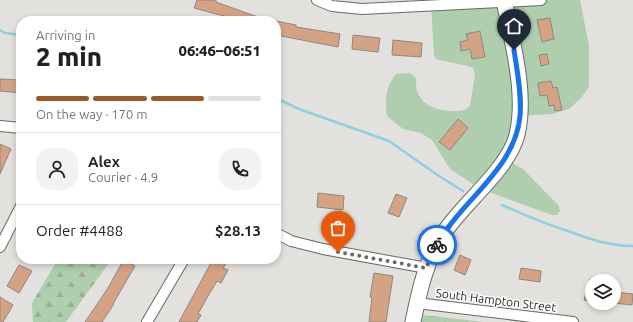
<!DOCTYPE html>
<meta charset="utf-8">
<style>
:root{--surface:#fff;--page:#f2f2f2;--text:#222;--muted:#767676;--line:#e0e0e0;--accent:#9b5926}
body{margin:0;font-family:Ubuntu,sans-serif;background:var(--page);color:var(--text);height:100vh;display:flex;flex-direction:column;font-size:15px;white-space:nowrap}
*{box-sizing:border-box;margin:0}
p{font-size:13px;color:var(--muted)}
.icon{flex:none;width:22px;height:22px;fill:none;stroke:currentColor;stroke-width:2;stroke-linecap:round;stroke-linejoin:round}
.map{position:relative;flex:1;overflow:hidden}
.panel{position:absolute;left:16px;top:16px;width:265px;height:248px;display:flex;flex-direction:column;background:var(--surface);border-radius:16px;box-shadow:0 2px 6px #0003}
.panel>*{flex:none}
.fabs{position:absolute;left:585px;top:274px;display:grid;gap:8px}
.fabs a{display:grid;place-items:center;width:36px;height:36px;border-radius:50%;background:var(--surface);box-shadow:0 2px 6px #0003;font-size:20px}
.pin{position:absolute;display:grid;place-items:center;width:34px;height:34px;color:#fff;margin:-41px -17px;border-radius:50% 50% 50% 0;rotate:-45deg;box-shadow:0 0 4px #0007}
.pin .icon{rotate:45deg}
.courier{position:absolute;display:grid;place-items:center;width:40px;height:40px;margin:-20px;border:3px solid #1a73e8;border-radius:50%;background:#fff;color:#222;box-shadow:0 1px 5px #0007}
.overview em{font-style:normal;font-weight:800}
.overview div{display:flex;flex-direction:column-reverse}
.overview{display:flex;align-items:center;justify-content:space-between;height:68px;padding:0 20px}
h1{font-size:26px;font-weight:800;line-height:30px}
.bar{display:grid;grid-template-columns:repeat(4,1fr);gap:6px 4px;align-content:center;height:48px;padding:0 20px}
.bar i{height:5px;border-radius:3px;background:var(--line)}
.bar .current{background:var(--accent)}
.bar p{grid-column:span 4}
.line{display:flex;align-items:center;gap:10px;padding:0 20px;border-top:1px solid var(--line)}
.line div{flex:1}
.round{display:grid;place-items:center;flex:none;width:42px;height:42px;border-radius:16px;background:var(--page)}
.map>svg:first-child{display:block}
.grass{fill:#aecead}
.forest{fill:url(#forest-firs)}
.lines{fill:none;stroke-linecap:round;stroke-linejoin:round}
.stream{stroke:#8cd0e2;stroke-width:2.5}
.building{fill:#d5a384;stroke:#8c8886}
.street-casing{stroke:#6a6864;stroke-width:12}
.secondary-casing{stroke:#6a6864;stroke-width:17}
.street{stroke:#fff;stroke-width:10}
.secondary{stroke:#fff;stroke-width:15}
.done{stroke:#6b6a68;stroke-width:4;stroke-dasharray:0 7.2}
.route{stroke:#1a73e8;stroke-width:5}
.labels{text-anchor:middle;dominant-baseline:central;stroke-width:3;stroke-linejoin:round;paint-order:stroke}
.street-label{font-size:12px;fill:#2b2a29;stroke:#fff}
</style>
<div class="map">
<svg width="633" height="322" viewBox="0 0 633 322">
<defs>
<pattern id="forest-firs" width="22" height="20" patternUnits="userSpaceOnUse"><rect width="22" height="20" fill="#aecead"/><path d="M5 1l3.5 6h-7zM16 11l3.5 6h-7z" fill="#96b195"/></pattern>
</defs>
<rect width="100%" height="100%" fill="#e3e1dd"/>
<!-- grass -->
<path class="grass" d="M504,0H580L589,46V87L581,98L569,109L552,114L521,116L505,159L523,169L559,206L560,211L557,215H552L481,189L450,169L432,140L421,133L403,129L387,116C385,99 385,88 396,74C402,74 409,71 414,76C418,80 415,86 417,91C422,105 436,110 450,111C458,111 464,112 470,106L475,74L473,68L468,66L436,59L434,55L431,5Z"/>
<!-- forest -->
<path class="forest" d="M58,259H112L66,322H33L32,303Z
M423,315L483,322H422Z"/>
<g class="lines">
<!-- stream -->
<path class="stream" d="M0,30L5,33L21,35
M276,98L299,109L389,141L439,176L463,191
M502,205C524,215 545,224 568,231C589,239 610,246 633,246"/>
</g>
<!-- building -->
<path class="building" d="M197,0H216V2L266,20V21H227L223,19L224,16L194,8Z
M550,18L554,39L542,42L537,20Z
M276,21L296,25V27L340,34L338,47L276,35Z
M480,31L485,57L472,59L470,49L461,51L460,42L468,40L466,34Z
M353,35L380,38L378,52L352,49Z
M393,40L422,43L421,57L392,55Z
M547,54L549,64L541,66L539,55Z
M0,79L21,80V93L0,91Z
M551,81L553,88L557,87L562,110L555,111L554,105L549,106L547,95L540,96L538,83Z
M458,119L468,128L450,150L439,142Z
M0,144L11,149L0,174Z
M318,193L344,196L343,210L317,207Z
M396,194L407,198L399,217L388,213Z
M460,255L471,260L465,275L454,270Z
M124,259L135,266L113,304H114L102,322H85L108,288Z
M213,259H229L223,268L228,270L221,283L217,281L208,296L198,314L201,315L197,322H179Z
M19,265L32,271L19,293L7,286Z
M521,268L541,271L540,282L519,279Z
M374,273L393,276L386,322H369L372,297H370Z
M590,279H592V302L584,300Z
M614,292L633,294L632,305L614,303Z
M0,297L13,305L3,322H0Z"/>
<g class="lines">
<defs>
<path id="street" d="M317,0L332,6L362,9L541,0
M0,126L21,128
M276,233L291,241L323,249L427,268
M0,247L21,206
M417,303L573,322
M147,322L184,259"/>
<path id="secondary" d="M413,322C419,292 426,260 443,234C463,203 508,170 517,135C527,93 512,42 504,0"/>
</defs>
<!-- street casing -->
<use href="#street" class="street-casing"/>
<!-- secondary casing -->
<use href="#secondary" class="secondary-casing"/>
<!-- street -->
<use href="#street" class="street"/>
<!-- secondary -->
<use href="#secondary" class="secondary"/>
</g>
<g class="lines">
<!-- done -->
<path class="done" d="M338,252L426,268L437,245"/>
<!-- route -->
<path class="route" d="M437,245C461,200 515,170 520,116C522,94 517,71 514,50"/>
</g>
<g class="labels">
<!-- street labels -->
<g class="street-label">
<text transform="translate(496 300) rotate(7)">South Hampton Street</text>
</g>
</g>
</svg>
<div class="fabs">
<a><svg class="icon" aria-label="layers" viewBox="0 0 24 24"><path d="M12 4l9 5-9 5-9-5zM3 14l9 5 9-5"/></svg></a>
</div>
<div class="pin" style="left:338px;top:252px;background:#ea580c"><svg class="icon" aria-label="bag" viewBox="0 0 24 24"><path d="M5 8h14l-1 12H6zM9 8a3 3 0 0 1 6 0"/></svg></div>
<div class="pin" style="left:514px;top:50px;background:#1f2937"><svg class="icon" aria-label="home" viewBox="0 0 24 24"><path d="M3 11l9-7 9 7M6 9v11h12V9"/></svg></div>
<div class="courier" style="left:437px;top:245px"><svg class="icon" aria-label="bike" viewBox="0 0 24 24"><circle cx="6" cy="16" r="4"/><circle cx="18" cy="16" r="4"/><path d="M6 16l4-8h5l3 8M10 8l3 8H6M13 5h3"/></svg></div>
<section class="panel">
<div class="overview"><div><h1>2 min</h1><p>Arriving in</p></div><em>06:46–06:51</em></div>
<div class="bar"><i class="current"></i><i class="current"></i><i class="current"></i><i></i><p>On the way · 170 m</p></div>
<div class="line" style="height:72px"><a class="round"><svg class="icon" aria-label="person" viewBox="0 0 24 24"><circle cx="12" cy="8" r="4"/><path d="M4 21q1-7 8-7t8 7"/></svg></a><div><b>Alex</b><p>Courier · 4.9</p></div><a class="round"><svg class="icon" aria-label="phone" viewBox="0 0 24 24"><path d="M5 4h4l2 5-3 2q2 4 5 5l2-3 5 2v4C11 20 4 13 5 4z"/></svg></a></div>
<div class="line" style="height:52px"><div>Order #4488</div><b>$28.13</b></div>
</section>
</div>
